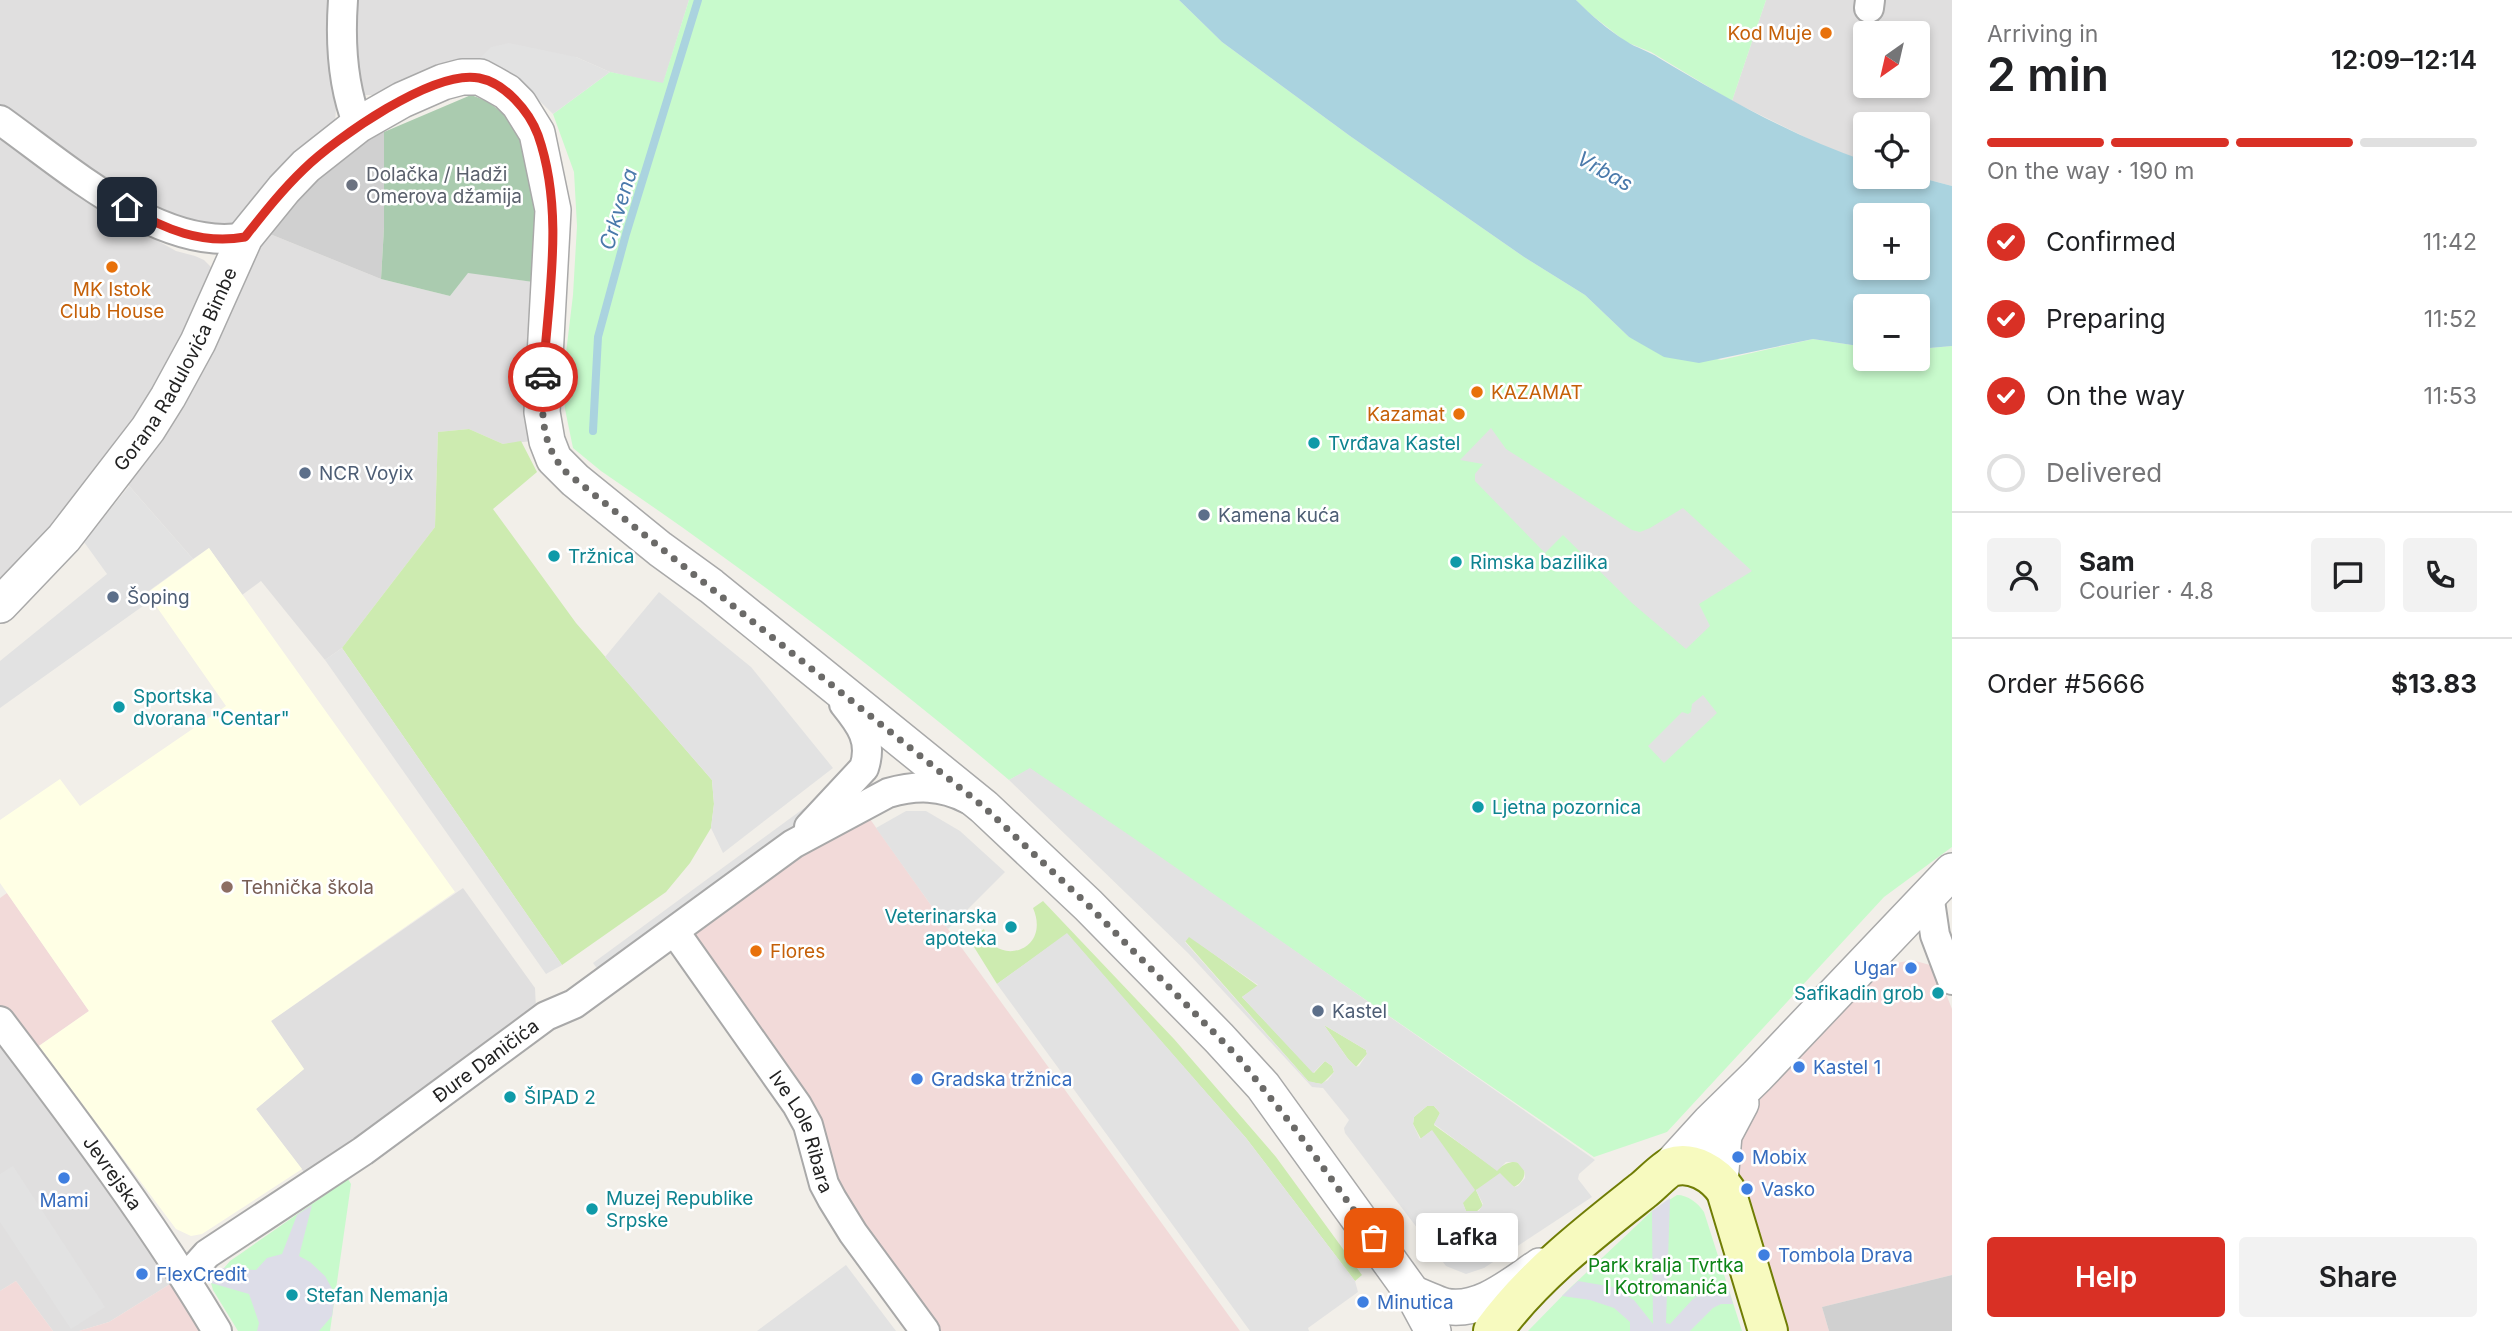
<!DOCTYPE html>
<meta charset="utf-8">
<style>
:root{--surface:#fff;--page:#f2f2f2;--text:#202124;--muted:#757577;--line:#e0e0e0;--accent:#d93025}
body{margin:0;font-family:Inter,sans-serif;background:var(--page);color:var(--text);height:100vh;display:flex;flex-direction:column;font-size:26px;white-space:nowrap}
*{box-sizing:border-box;margin:0}
p{font-size:23px;color:var(--muted)}
.icon{flex:none;width:38px;height:38px;fill:none;stroke:currentColor;stroke-width:2;stroke-linecap:round;stroke-linejoin:round}
.map{position:relative;flex:1;overflow:hidden}
.drawer{display:flex;flex-direction:column;background:var(--surface);width:560px}
.drawer>*{flex:none}
.needle{width:46px;rotate:214deg}
.fabs{position:absolute;left:1853px;top:21px;display:grid;gap:14px}
.fabs a{display:grid;place-items:center;width:77px;height:77px;border-radius:7px;background:var(--surface);box-shadow:0 4px 10px #0003;font-size:35px}
.pin{position:absolute;display:grid;place-items:center;width:60px;height:60px;color:#fff;margin:-30px;border-radius:14px;box-shadow:0 4px 10px #0006}
.courier{position:absolute;display:grid;place-items:center;width:70px;height:70px;margin:-35px;border:5px solid #d93025;border-radius:50%;background:#fff;color:#222;box-shadow:0 2px 9px #0007}
.bubble{position:absolute;height:49px;border-radius:7px;background:var(--surface);box-shadow:0 4px 10px #0003;font-size:23px;font-weight:600;line-height:49px;text-align:center}
.headline em{font-style:normal;font-weight:600}
.headline div{display:flex;flex-direction:column-reverse}
.headline{display:flex;align-items:center;justify-content:space-between;height:119px;padding:0 35px}
h1{font-size:46px;font-weight:600;line-height:52px}
.bar{display:grid;grid-template-columns:repeat(4,1fr);gap:10px 7px;align-content:center;height:84px;padding:0 35px}
.bar i{height:9px;border-radius:5px;background:var(--line)}
.bar .selected{background:var(--accent)}
.bar p{grid-column:span 4}
.line{display:flex;align-items:center;gap:18px;padding:0 35px;border-top:2px solid var(--line)}
.line div{flex:1}
.round{display:grid;place-items:center;flex:none;width:74px;height:74px;border-radius:7px;background:var(--page)}
ol{padding:0 35px;list-style:none}
li{display:flex;align-items:center;gap:21px;height:77px}
li p{margin-inline-start:auto}
li .icon{padding:7px;border-radius:50%;background:var(--accent);color:#fff;stroke-width:4}
li:last-child{color:var(--muted)}
li i{width:38px;height:38px;border:4px solid var(--line);border-radius:50%}
.action{display:flex;gap:14px;margin-top:auto;padding:14px 35px}
.action a{flex:1;height:80px;border-radius:7px;background:var(--accent);color:#fff;font-size:28px;font-weight:600;line-height:80px;text-align:center}
.action a+a{background:var(--page);color:var(--text)}
main{display:flex;flex:1;min-height:0}
.map>svg:first-child{display:block}
.residential{fill:#e0dfdf;fill-rule:evenodd}
.commercial{fill:#f2dad9}
.education{fill:#ffffe5}
.religious{fill:#d0d0d0}
.grass{fill:#cdebb0}
.cemetery{fill:#aacbaf}
.park{fill:#c8facc}
.parking{fill:#e2e2e2;fill-rule:evenodd}
.plaza{fill:#dddde8}
.water{fill:#aad3df;fill-rule:evenodd}
.lines{fill:none;stroke-linecap:round;stroke-linejoin:round}
.stream{stroke:#aad3df;stroke-width:8}
.minor-casing{stroke:#a9a9a9;stroke-width:32}
.tertiary-casing{stroke:#a9a9a9;stroke-width:38}
.secondary-casing{stroke:#707d05;stroke-width:42}
.minor{stroke:#fff;stroke-width:28}
.tertiary{stroke:#fff;stroke-width:35}
.secondary{stroke:#f7fabf;stroke-width:38}
.done{stroke:#6b6a68;stroke-width:7;stroke-dasharray:0 12.6}
.route{stroke:#d93025;stroke-width:9}
.food-dot{fill:#e8710a;stroke:#fff;stroke-width:2.5}
.worship-dot{fill:#6b7280;stroke:#fff;stroke-width:2.5}
.culture-dot{fill:#0f9aa8;stroke:#fff;stroke-width:2.5}
.service-dot{fill:#5c6f8a;stroke:#fff;stroke-width:2.5}
.education-dot{fill:#8d6e63;stroke:#fff;stroke-width:2.5}
.shop-dot{fill:#3f7fe0;stroke:#fff;stroke-width:2.5}
.labels{text-anchor:middle;dominant-baseline:central;stroke-width:5;stroke-linejoin:round;paint-order:stroke}
.food-label{font-size:19px;fill:#c56008;stroke:#fff;text-anchor:end}
.worship-label{font-size:19px;fill:#5b616d;stroke:#fff;text-anchor:start}
.street-label{font-size:19px;fill:#222;stroke:#fff}
.culture-label{font-size:19px;fill:#0d838f;stroke:#fff;text-anchor:start}
.service-label{font-size:19px;fill:#4e5e75;stroke:#fff;text-anchor:start}
.education-label{font-size:19px;fill:#785e54;stroke:#fff;text-anchor:start}
.shop-label{font-size:19px;fill:#366cbe;stroke:#fff;text-anchor:start}
.park-label{font-size:19px;fill:#0c8416;stroke:#fff}
.water-label{font-size:21px;font-style:italic;fill:#4a7aab;stroke:#fff}
</style>
<main>
<div class="map">
<svg width="1952" height="1331" viewBox="0 0 1952 1331">
<rect width="100%" height="100%" fill="#f2efe9"/>
<!-- residential -->
<path class="residential" d="M0,0H332L330,38L336,108L335,123L228,232L151,214L0,107Z
M340,0H689L663,84L610,72L576,57L474,64L376,95H361Z
M1766,0H1952V186L1918,177V124H1866L1865,161L1827,148L1732,101ZM1866,33H1918V86H1866Z
M0,134L139,236L142,232L176,251L195,256L204,260L215,271L180,363L0,592Z
M260,230L381,279L450,296L468,272L533,282V441L503,444L469,429L438,432L435,527L342,648L325,660L261,581L242,595L209,548L193,559L123,479Z
M463,888L535,988L536,1009L310,1180L256,1109L304,1069L271,1021Z
M0,1034L175,1281L109,1322L79,1331H53L16,1281L0,1291Z"/>
<!-- commercial -->
<path class="commercial" d="M865,812L948,929L1240,1331H925L675,932Z
M7,893L89,1011L30,1052L0,1013V898Z
M1912,960L1930,965L1939,976L1952,1009V1275L1822,1307L1829,1331H1776L1728,1140L1750,1103L1887,965Z
M16,1281L53,1331H0V1291Z
M175,1281L204,1331H79L109,1322Z"/>
<!-- education -->
<path class="education" d="M209,548L455,892L271,1021L304,1069L256,1109L302,1169L202,1234L191,1236L176,1229L39,1046L89,1011L0,883V820L60,779L80,806L226,706L147,593Z"/>
<!-- religious -->
<path class="religious" d="M384,132V228L381,279L260,230L347,148Z
M1952,1275V1331H1829L1822,1307Z"/>
<!-- grass -->
<path class="grass" d="M469,429L503,444L521,441L537,472L493,509L576,623L712,780L714,804L711,828L690,863L666,892L562,965L342,648L435,527L438,432Z
M1043,901L1174,1039L1276,1157L1362,1275L1355,1281L1246,1138L1067,934L997,984L969,939L984,929C994,968 1052,952 1033,908Z
M1189,936L1258,986L1242,997L1314,1073L1325,1061L1332,1066L1334,1072L1322,1084L1309,1082L1185,941Z
M1324,1025L1366,1050L1367,1054L1356,1067L1348,1059Z
M1427,1106H1434L1440,1113L1434,1125L1497,1170C1522,1148 1535,1177 1514,1187L1508,1182L1476,1190L1483,1206L1476,1212L1466,1211L1431,1131L1421,1139L1413,1124L1414,1117Z"/>
<!-- cemetery -->
<path class="cemetery" d="M471,95C544,117 537,222 533,282L468,273L450,296L381,279L384,228V132Z"/>
<!-- park -->
<path class="park" d="M689,0H1179L1222,42L1350,136L1524,257L1585,295L1629,337L1721,360L1813,339L1865,347L1866,359H1918V349L1952,346V847L1884,897L1667,1132L1594,1157L1030,769L1009,780C879,670 742,567 601,471L573,448L565,409L563,378L573,295L577,226L574,172L553,114L610,72L663,83Z
M1576,0H1766L1732,101L1651,52L1626,42L1589,13Z
M348,1179L351,1184L330,1331H238L213,1290L211,1283L230,1261Z
M1677,1195C1688,1195 1698,1203 1704,1212L1742,1331H1528L1570,1288L1652,1211Z"/>
<!-- parking -->
<path class="parking" d="M509,43L576,57L610,72L553,114L520,82L474,64L491,47Z
M1491,428L1506,449L1632,530L1640,532L1650,528L1683,508L1752,571L1699,604L1710,626L1686,649L1632,603L1563,535L1545,553L1475,481V474L1483,464L1460,460Z
M129,486L193,559L146,593L150,601L0,708V661L107,574L84,542Z
M659,592L751,667L833,768L723,853L711,828L714,804L712,780L605,657Z
M342,648L562,965L546,974L325,660Z
M1703,695L1717,713L1664,763L1648,746L1682,712L1688,714L1691,712L1692,704Z
M1030,768L1132,837L1595,1160L1579,1174L1578,1179L1592,1197L1484,1268L1466,1274L1446,1266L1345,1133L1344,1128L1349,1120L1323,1088L1312,1087L1188,953L1009,780ZM1189,937L1258,985L1242,997L1313,1073L1325,1061L1332,1066L1334,1072L1328,1080L1321,1084L1308,1081L1185,942ZM1324,1025L1366,1050L1367,1054L1359,1066L1356,1067L1348,1059ZM1427,1106H1434L1440,1113L1434,1124L1497,1171L1506,1162H1517L1525,1172V1178L1518,1186L1514,1187L1500,1173L1476,1190L1483,1204L1479,1211H1466L1463,1203L1475,1190L1432,1130L1420,1139L1413,1124L1414,1117Z
M807,806L817,819L602,975L593,963Z
M906,811H926L960,831L1005,872L948,929L876,828Z
M1067,933L1246,1138L1355,1281L1358,1292L1308,1328L1309,1331H1250L997,984Z
M13,1166L105,1307L71,1329L0,1222V1174Z
M846,1265L896,1331H757Z"/>
<!-- plaza -->
<path class="plaza" d="M1670,1198L1666,1323L1670,1324L1692,1300L1706,1289L1714,1287L1727,1284L1733,1304H1721L1713,1308L1690,1331H1630V1322L1614,1308L1590,1300L1562,1296L1578,1281L1613,1287L1634,1300L1653,1324L1652,1211Z
M312,1205L299,1256L310,1262L325,1276L335,1294L332,1316L319,1331H257L259,1323L249,1294L211,1283L222,1268L256,1270L267,1258L282,1254L297,1215Z"/>
<!-- water -->
<path class="water" d="M1179,0H1576C1591,15 1608,30 1626,41C1636,48 1649,51 1659,58C1726,98 1792,136 1865,161L1866,177H1918L1952,186V346L1918,349V306H1866L1865,347L1813,339L1699,363L1664,357L1629,337L1585,295L1524,257L1350,136L1222,42ZM1866,215H1918V268H1866Z"/>
<g class="lines">
<!-- stream -->
<path class="stream" d="M593,431L598,337L626,234L698,0"/>
<defs>
<g id="minor">
<path d="M343,0C340,42 342,85 358,125"/>
<path d="M1869,8L1870,0"/>
<path d="M0,120C65,166 161,253 245,237"/>
<path d="M809,827L864,768C873,741 861,725 844,704"/>
<path d="M1929,894L1935,935L1952,980"/>
<path id="s1" d="M675,932L797,1105L808,1125L824,1184L832,1199L853,1233L925,1331"/>
<path id="s2" d="M0,1021C76,1121 153,1223 217,1331"/>
<path id="s3" d="M189,1284L190,1273L207,1254L363,1151L546,1016L574,1004L793,844L888,793C916,785 941,785 968,799"/>
</g>
<g id="tertiary">
<path id="s4" d="M0,605L64,538L148,429L168,397L198,342L245,237L284,189L306,166L358,125L402,100L443,82L462,77H480L493,84L507,92L519,104L537,133L553,210L542,412L547,441L554,459L575,480L660,549L711,586L984,807L1088,905L1219,1038L1263,1086L1413,1294L1433,1331"/>
<path d="M1669,1167L1710,1122L1757,1076L1952,871"/>
<path d="M1720,1182L1724,1135L1741,1103"/>
<path d="M1413,1294C1423,1297 1434,1303 1444,1306C1479,1314 1513,1284 1540,1266"/>
</g>
<path id="secondary" d="M1493,1331C1533,1276 1589,1233 1642,1191C1649,1186 1664,1170 1671,1167C1692,1160 1715,1174 1726,1191L1768,1331"/>
</defs>
<!-- minor casing -->
<use href="#minor" class="minor-casing"/>
<!-- tertiary casing -->
<use href="#tertiary" class="tertiary-casing"/>
<!-- secondary casing -->
<use href="#secondary" class="secondary-casing"/>
<!-- minor -->
<use href="#minor" class="minor"/>
<!-- tertiary -->
<use href="#tertiary" class="tertiary"/>
<!-- secondary -->
<use href="#secondary" class="secondary"/>
</g>
<g class="lines">
<!-- done -->
<path class="done" d="M543,377C542,413 540,444 566,472L984,807L1088,905L1238,1057L1296,1130L1374,1238"/>
<!-- route -->
<path class="route" d="M127,207C164,229 202,245 245,237C264,213 282,190 304,169C336,138 434,69 479,78C505,83 529,111 538,135C565,212 548,297 543,377"/>
</g>
<!-- markers -->
<g class="food-dot">
<circle cx="1826" cy="33" r="7"/>
<circle cx="112" cy="267" r="7"/>
<circle cx="1477" cy="392" r="7"/>
<circle cx="1459" cy="414" r="7"/>
<circle cx="756" cy="951" r="7"/>
</g>
<circle class="worship-dot" cx="352" cy="185" r="7"/>
<g class="culture-dot">
<circle cx="1314" cy="443" r="7"/>
<circle cx="554" cy="556" r="7"/>
<circle cx="1456" cy="562" r="7"/>
<circle cx="119" cy="707" r="7"/>
<circle cx="1478" cy="807" r="7"/>
<circle cx="1011" cy="927" r="7"/>
<circle cx="1938" cy="993" r="7"/>
<circle cx="510" cy="1097" r="7"/>
<circle cx="592" cy="1209" r="7"/>
<circle cx="292" cy="1295" r="7"/>
</g>
<g class="service-dot">
<circle cx="305" cy="473" r="7"/>
<circle cx="1204" cy="515" r="7"/>
<circle cx="113" cy="597" r="7"/>
<circle cx="1318" cy="1011" r="7"/>
</g>
<circle class="education-dot" cx="227" cy="887" r="7"/>
<g class="shop-dot">
<circle cx="1911" cy="968" r="7"/>
<circle cx="1799" cy="1067" r="7"/>
<circle cx="917" cy="1079" r="7"/>
<circle cx="1738" cy="1157" r="7"/>
<circle cx="64" cy="1178" r="7"/>
<circle cx="1747" cy="1189" r="7"/>
<circle cx="1764" cy="1255" r="7"/>
<circle cx="142" cy="1274" r="7"/>
<circle cx="1363" cy="1302" r="7"/>
</g>
<g class="labels">
<!-- food labels -->
<g class="food-label">
<text x="1812" y="33">Kod Muje</text>
<text x="112" y="289" text-anchor="middle">MK Istok<tspan x="112" dy="22">Club House</tspan></text>
<text x="1491" y="392" text-anchor="start">KAZAMAT</text>
<text x="1445" y="414">Kazamat</text>
<text x="770" y="951" text-anchor="start">Flores</text>
</g>
<!-- worship labels -->
<g class="worship-label">
<text x="366" y="174">Dolačka / Hadži<tspan x="366" dy="22">Omerova džamija</tspan></text>
</g>
<!-- street labels -->
<g class="street-label">
<text stroke="none"><textPath href="#s4" startOffset="296">Gorana Radulovića Bimbe</textPath></text>
<text stroke="none"><textPath href="#s3" startOffset="376">Đure Daničića</textPath></text>
<text stroke="none"><textPath href="#s1" startOffset="238">Ive Lole Ribara</textPath></text>
<text stroke="none"><textPath href="#s2" startOffset="189">Jevrejska</textPath></text>
</g>
<!-- culture labels -->
<g class="culture-label">
<text x="1328" y="443">Tvrđava Kastel</text>
<text x="568" y="556">Tržnica</text>
<text x="1470" y="562">Rimska bazilika</text>
<text x="133" y="696">Sportska<tspan x="133" dy="22">dvorana "Centar"</tspan></text>
<text x="1492" y="807">Ljetna pozornica</text>
<text x="997" y="916" text-anchor="end">Veterinarska<tspan x="997" dy="22">apoteka</tspan></text>
<text x="1924" y="993" text-anchor="end">Safikadin grob</text>
<text x="524" y="1097">ŠIPAD 2</text>
<text x="606" y="1198">Muzej Republike<tspan x="606" dy="22">Srpske</tspan></text>
<text x="306" y="1295">Stefan Nemanja</text>
</g>
<!-- service labels -->
<g class="service-label">
<text x="319" y="473">NCR Voyix</text>
<text x="1218" y="515">Kamena kuća</text>
<text x="127" y="597">Šoping</text>
<text x="1332" y="1011">Kastel</text>
</g>
<!-- education labels -->
<g class="education-label">
<text x="241" y="887">Tehnička škola</text>
</g>
<!-- shop labels -->
<g class="shop-label">
<text x="1897" y="968" text-anchor="end">Ugar</text>
<text x="1813" y="1067">Kastel 1</text>
<text x="931" y="1079">Gradska tržnica</text>
<text x="1752" y="1157">Mobix</text>
<text x="1761" y="1189">Vasko</text>
<text x="64" y="1200" text-anchor="middle">Mami</text>
<text x="1778" y="1255">Tombola Drava</text>
<text x="156" y="1274">FlexCredit</text>
<text x="1377" y="1302">Minutica</text>
</g>
<!-- park labels -->
<g class="park-label">
<text x="1666" y="1265">Park kralja Tvrtka<tspan x="1666" dy="22">I Kotromanića</tspan></text>
</g>
<!-- water labels -->
<g class="water-label">
<text transform="translate(1605 171) rotate(29)">Vrbas</text>
<text transform="translate(618 209) rotate(-73)">Crkvena</text>
</g>
</g>
</svg>
<div class="fabs">
<a><svg class="needle" viewBox="-14 -14 28 28"><path d="M0-13l5 13h-10z" fill="#e53935"/><path d="M0 13l5-13h-10z" fill="#757577"/></svg></a>
<a><svg class="icon" aria-label="locate" viewBox="0 0 24 24"><circle cx="12" cy="12" r="6"/><path d="M12 2v4M12 18v4M2 12h4M18 12h4"/></svg></a>
<a>+</a>
<a>−</a>
</div>
<div class="pin" style="left:1374px;top:1238px;background:#ea580c"><svg class="icon" aria-label="bag" viewBox="0 0 24 24"><path d="M5 8h14l-1 12H6zM9 8a3 3 0 0 1 6 0"/></svg></div>
<div class="pin" style="left:127px;top:207px;background:#1f2937"><svg class="icon" aria-label="home" viewBox="0 0 24 24"><path d="M3 11l9-7 9 7M6 9v11h12V9"/></svg></div>
<div class="courier" style="left:543px;top:377px"><svg class="icon" aria-label="car" viewBox="0 0 24 24"><path d="M5 17H2v-5l4-1 3-4h7l3 4 3 1v5h-3M9 17h6M6 11h13"/><circle cx="7" cy="17" r="2"/><circle cx="17" cy="17" r="2"/></svg></div>
<div class="bubble" style="left:1416px;top:1213px;width:102px">Lafka</div>
</div>
<section class="drawer">
<div class="headline"><div><h1>2 min</h1><p>Arriving in</p></div><em>12:09–12:14</em></div>
<div class="bar"><i class="selected"></i><i class="selected"></i><i class="selected"></i><i></i><p>On the way · 190 m</p></div>
<ol>
<li><svg class="icon" aria-label="check" viewBox="0 0 24 24"><path d="M5 12l5 5 9-10"/></svg>Confirmed<p>11:42</p></li>
<li><svg class="icon" aria-label="check" viewBox="0 0 24 24"><path d="M5 12l5 5 9-10"/></svg>Preparing<p>11:52</p></li>
<li><svg class="icon" aria-label="check" viewBox="0 0 24 24"><path d="M5 12l5 5 9-10"/></svg>On the way<p>11:53</p></li>
<li><i></i>Delivered</li>
</ol>
<div class="line" style="height:126px"><a class="round"><svg class="icon" aria-label="person" viewBox="0 0 24 24"><circle cx="12" cy="8" r="4"/><path d="M4 21q1-7 8-7t8 7"/></svg></a><div><b>Sam</b><p>Courier · 4.8</p></div><a class="round"><svg class="icon" aria-label="chat" viewBox="0 0 24 24"><path d="M4 5h16v11H9l-5 4z"/></svg></a><a class="round"><svg class="icon" aria-label="phone" viewBox="0 0 24 24"><path d="M5 4h4l2 5-3 2q2 4 5 5l2-3 5 2v4C11 20 4 13 5 4z"/></svg></a></div>
<div class="line" style="height:91px"><div>Order #5666</div><b>$13.83</b></div>
<div class="action"><a>Help</a><a>Share</a></div>
</section>
</main>
